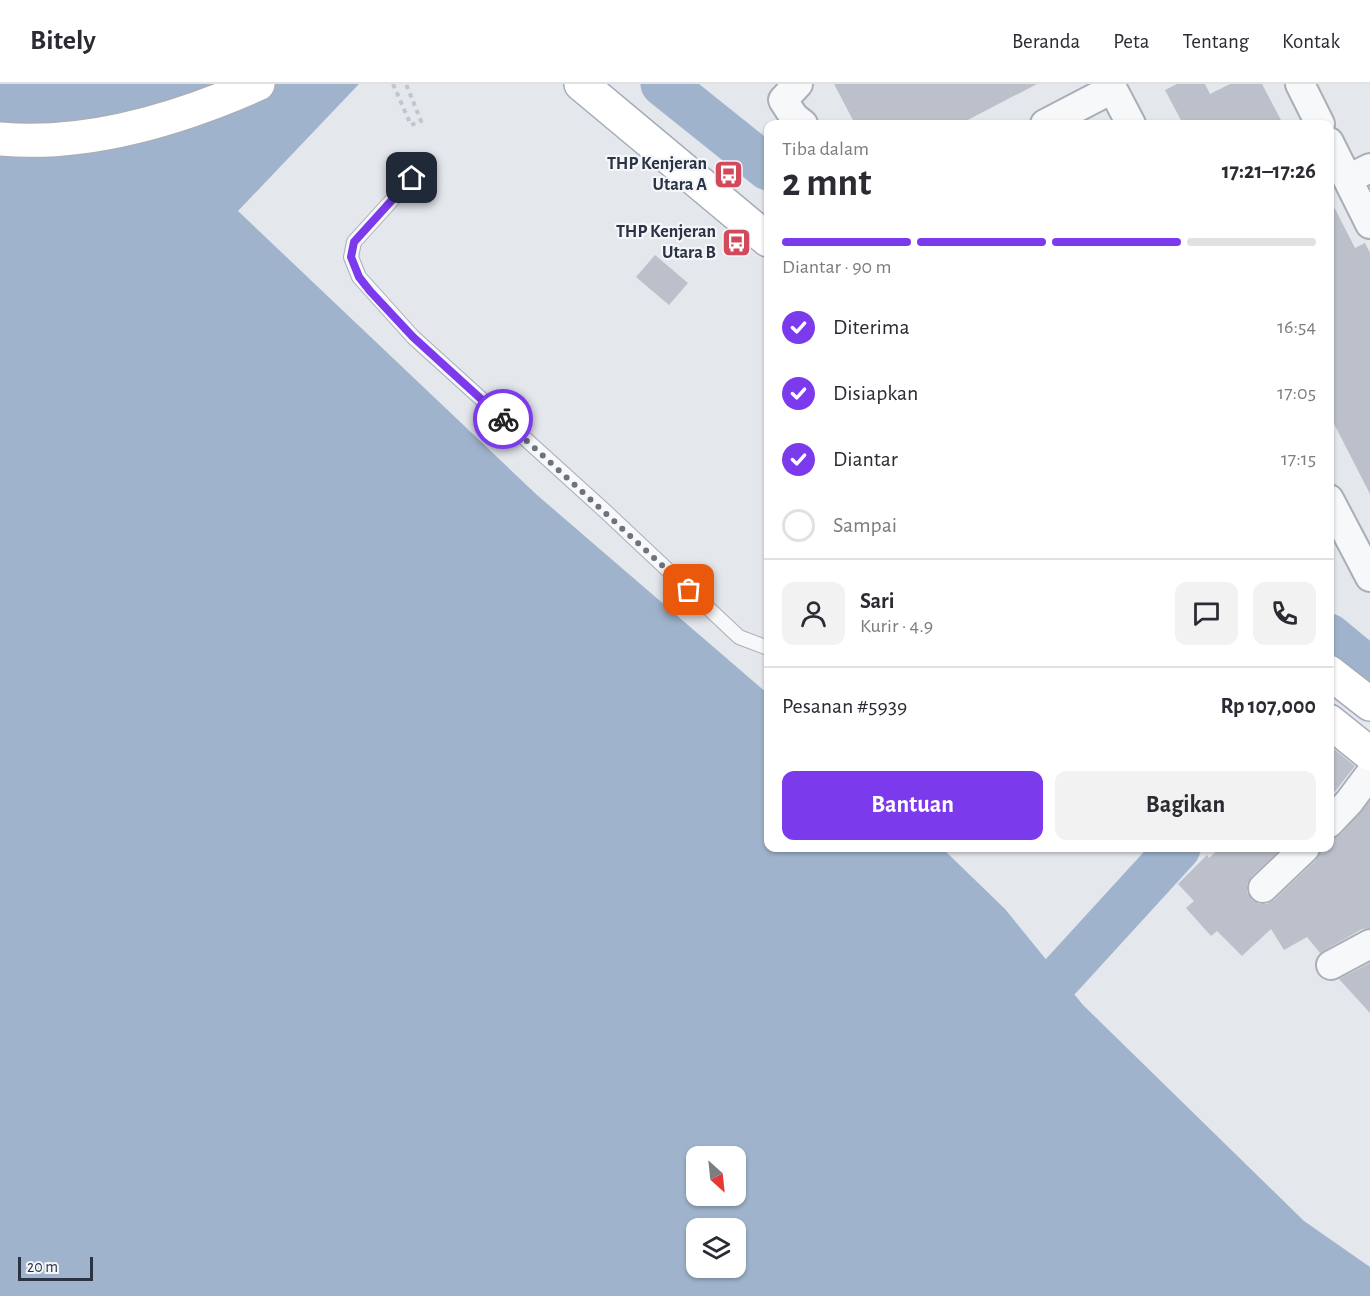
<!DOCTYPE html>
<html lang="id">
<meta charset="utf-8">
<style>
:root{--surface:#fff;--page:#f2f2f3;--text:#2b2b33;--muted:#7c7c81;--line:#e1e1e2;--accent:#7c3aed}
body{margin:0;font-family:"Alegreya Sans",sans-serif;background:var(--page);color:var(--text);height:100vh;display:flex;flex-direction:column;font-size:22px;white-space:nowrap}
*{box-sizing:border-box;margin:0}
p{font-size:20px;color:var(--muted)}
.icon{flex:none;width:33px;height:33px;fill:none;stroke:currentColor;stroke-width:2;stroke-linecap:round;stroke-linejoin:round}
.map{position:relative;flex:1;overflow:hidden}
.panel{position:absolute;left:764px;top:36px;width:570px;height:732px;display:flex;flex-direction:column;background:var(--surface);border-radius:12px;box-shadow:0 2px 4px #0004}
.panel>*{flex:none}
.needle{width:39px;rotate:153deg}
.controls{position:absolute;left:686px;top:1062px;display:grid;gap:12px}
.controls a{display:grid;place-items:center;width:60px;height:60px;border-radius:12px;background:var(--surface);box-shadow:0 2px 4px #0004;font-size:30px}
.scale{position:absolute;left:18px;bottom:15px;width:75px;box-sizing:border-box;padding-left:6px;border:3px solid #2b3445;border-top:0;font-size:16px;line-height:21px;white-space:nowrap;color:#2b3445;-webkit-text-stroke:4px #f4f6f9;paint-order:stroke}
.pin{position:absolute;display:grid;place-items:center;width:51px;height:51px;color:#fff;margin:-26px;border-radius:12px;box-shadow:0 3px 9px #0006}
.courier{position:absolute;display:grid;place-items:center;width:60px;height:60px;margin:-30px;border:4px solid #7c3aed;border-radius:50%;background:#fff;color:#222;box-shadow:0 2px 8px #0007}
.overview em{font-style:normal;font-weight:600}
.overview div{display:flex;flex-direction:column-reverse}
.overview{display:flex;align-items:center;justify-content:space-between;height:102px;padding:0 18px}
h1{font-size:39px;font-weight:600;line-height:45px}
.bar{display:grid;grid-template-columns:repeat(4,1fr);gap:9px 6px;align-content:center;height:72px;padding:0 18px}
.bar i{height:8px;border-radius:4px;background:var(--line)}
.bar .active{background:var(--accent)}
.bar p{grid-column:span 4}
.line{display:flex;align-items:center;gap:15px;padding:0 18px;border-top:2px solid var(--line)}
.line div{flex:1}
.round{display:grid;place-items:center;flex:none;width:63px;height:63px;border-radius:12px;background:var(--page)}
ol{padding:0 18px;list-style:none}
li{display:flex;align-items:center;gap:18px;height:66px}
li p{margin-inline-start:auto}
li .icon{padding:6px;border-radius:50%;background:var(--accent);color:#fff;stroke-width:4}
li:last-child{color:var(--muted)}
li i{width:33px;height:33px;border:3px solid var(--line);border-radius:50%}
.action{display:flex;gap:12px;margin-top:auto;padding:12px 18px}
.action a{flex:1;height:69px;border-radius:12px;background:var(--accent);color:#fff;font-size:24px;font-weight:600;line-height:69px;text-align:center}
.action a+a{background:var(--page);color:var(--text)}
header{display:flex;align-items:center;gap:36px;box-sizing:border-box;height:84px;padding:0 30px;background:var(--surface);border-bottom:2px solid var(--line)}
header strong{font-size:28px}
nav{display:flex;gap:33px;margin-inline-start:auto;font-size:21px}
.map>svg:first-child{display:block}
.water{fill:#9fb4cc;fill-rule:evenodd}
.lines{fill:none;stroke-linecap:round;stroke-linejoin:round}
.river{stroke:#9fb4cc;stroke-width:45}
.building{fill:#bbc0ca}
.lane-casing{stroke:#a9aeb7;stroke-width:16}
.street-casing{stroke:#a9aeb7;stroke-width:32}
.secondary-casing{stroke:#a9aeb7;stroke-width:36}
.primary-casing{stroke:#a3abb8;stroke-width:36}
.path{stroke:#c2c5cb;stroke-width:4;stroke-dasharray:4.5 4.5;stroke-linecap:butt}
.lane{stroke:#f7f8fa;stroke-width:14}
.street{stroke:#f7f8fa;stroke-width:28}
.secondary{stroke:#fff;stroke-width:33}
.primary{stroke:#fff;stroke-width:33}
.done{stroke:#6c737f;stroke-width:6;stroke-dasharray:0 10.8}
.route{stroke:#7c3aed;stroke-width:8}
.labels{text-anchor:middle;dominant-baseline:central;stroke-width:4.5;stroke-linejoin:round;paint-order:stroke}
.poi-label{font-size:18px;font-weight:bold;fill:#2b3445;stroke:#f4f6f9;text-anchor:end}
</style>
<header>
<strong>Bitely</strong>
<nav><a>Beranda</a><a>Peta</a><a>Tentang</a><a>Kontak</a></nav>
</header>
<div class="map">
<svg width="1370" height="1212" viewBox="0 0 1370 1212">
<rect width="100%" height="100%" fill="#e4e7ec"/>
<!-- water -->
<path class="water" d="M0,0H359L238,127L537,411L768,610V764H942L1005,825L1083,921L1304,1137L1370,1183V1212H0ZM696,1072H735V1112H696ZM696,1144H735V1184H696Z"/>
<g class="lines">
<!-- river -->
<path class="river" d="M663,0L768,84
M1329,552L1370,586
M1060,893L1178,764"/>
</g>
<!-- building -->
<path class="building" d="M834,0H1037L960,40H855Z
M1177,0H1205L1210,10L1230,0H1262L1283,40H1183L1165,6Z
M1329,113L1355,164L1365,159L1370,169V410L1329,330Z
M655,171L688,199L669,221L636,193Z
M1329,661L1355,682L1329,715Z
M1370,717V844L1362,845L1320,869L1307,853L1284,866L1271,845L1242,872L1217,847L1211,852L1186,824L1194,817L1178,800L1207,771L1209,774L1220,764H1282L1252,792L1247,800V808L1252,816L1259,820H1267L1274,816L1316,776L1321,764H1329V755L1341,750Z
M1370,879V929L1339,895Z"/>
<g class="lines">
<defs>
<path id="lane" d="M412,94L354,158L351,173L359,193L413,253L605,427L739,553L768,564"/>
<path id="street" d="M798,0L783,16L794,33L803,40
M1110,0L1131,40
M1300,0L1320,40
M1045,40L1112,5
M1329,58L1370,140
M1348,95L1370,84
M1329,415L1370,493
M1329,739L1349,718L1370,690
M1263,804L1305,764
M1331,881L1370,860"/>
<path id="secondary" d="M0,55C88,63 179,35 258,0"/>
<path id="primary" d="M581,0L768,156
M1329,588L1370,620
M1329,637L1370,670"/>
</defs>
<!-- lane casing -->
<use href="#lane" class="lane-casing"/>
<!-- street casing -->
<use href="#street" class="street-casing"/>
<!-- secondary casing -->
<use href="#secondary" class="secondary-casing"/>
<!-- primary casing -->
<use href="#primary" class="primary-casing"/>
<!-- path -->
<path class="path" d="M393,0L411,41L421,37L406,0"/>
<!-- lane -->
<use href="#lane" class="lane"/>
<!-- street -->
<use href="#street" class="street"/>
<!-- secondary -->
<use href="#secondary" class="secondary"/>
<!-- primary -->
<use href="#primary" class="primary"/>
</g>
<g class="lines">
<!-- done -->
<path class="done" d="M503,335L689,506"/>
<!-- route -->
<path class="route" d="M412,94L354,158L351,173L359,193L370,207L413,253L503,335"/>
</g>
<!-- icons -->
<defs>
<symbol id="bus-square" viewBox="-11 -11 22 22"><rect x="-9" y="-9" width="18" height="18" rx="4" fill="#d1495b" stroke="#f4f6f9"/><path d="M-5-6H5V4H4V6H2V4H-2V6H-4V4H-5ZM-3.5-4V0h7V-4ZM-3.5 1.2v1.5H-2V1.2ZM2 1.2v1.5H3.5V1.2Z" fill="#fff"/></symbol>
</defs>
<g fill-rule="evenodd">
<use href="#bus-square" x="712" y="74" width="33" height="33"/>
<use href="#bus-square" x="720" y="142" width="33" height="33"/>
</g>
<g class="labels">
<!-- poi labels -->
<g class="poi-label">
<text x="707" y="80">THP Kenjeran<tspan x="707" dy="21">Utara A</tspan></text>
<text x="716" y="148">THP Kenjeran<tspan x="716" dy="21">Utara B</tspan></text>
</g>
</g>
</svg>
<div class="controls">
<a><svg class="needle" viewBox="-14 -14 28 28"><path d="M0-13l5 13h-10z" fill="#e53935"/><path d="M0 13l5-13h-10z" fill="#7c7c81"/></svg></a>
<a><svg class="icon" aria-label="layers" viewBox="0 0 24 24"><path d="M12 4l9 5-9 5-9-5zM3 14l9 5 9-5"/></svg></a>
</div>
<div class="scale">20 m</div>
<div class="pin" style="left:689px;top:506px;background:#ea580c"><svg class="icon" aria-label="bag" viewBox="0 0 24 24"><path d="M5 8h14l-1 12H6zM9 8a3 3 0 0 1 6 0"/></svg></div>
<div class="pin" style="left:412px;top:94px;background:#1f2937"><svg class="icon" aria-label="home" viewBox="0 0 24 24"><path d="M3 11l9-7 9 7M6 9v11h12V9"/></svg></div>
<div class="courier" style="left:503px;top:335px"><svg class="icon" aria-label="bike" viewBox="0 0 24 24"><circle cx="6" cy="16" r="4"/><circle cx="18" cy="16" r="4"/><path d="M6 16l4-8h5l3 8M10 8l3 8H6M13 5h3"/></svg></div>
<section class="panel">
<div class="overview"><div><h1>2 mnt</h1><p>Tiba dalam</p></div><em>17:21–17:26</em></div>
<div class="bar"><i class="active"></i><i class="active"></i><i class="active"></i><i></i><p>Diantar · 90 m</p></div>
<ol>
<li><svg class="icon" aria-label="check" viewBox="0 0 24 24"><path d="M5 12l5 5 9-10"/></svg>Diterima<p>16:54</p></li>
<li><svg class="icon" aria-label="check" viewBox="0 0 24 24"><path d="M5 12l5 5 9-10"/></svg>Disiapkan<p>17:05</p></li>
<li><svg class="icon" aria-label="check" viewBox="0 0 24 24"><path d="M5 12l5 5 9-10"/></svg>Diantar<p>17:15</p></li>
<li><i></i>Sampai</li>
</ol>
<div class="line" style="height:108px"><a class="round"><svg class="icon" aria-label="person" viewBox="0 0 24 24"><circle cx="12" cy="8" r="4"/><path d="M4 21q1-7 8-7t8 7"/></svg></a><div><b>Sari</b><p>Kurir · 4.9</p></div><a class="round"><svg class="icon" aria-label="chat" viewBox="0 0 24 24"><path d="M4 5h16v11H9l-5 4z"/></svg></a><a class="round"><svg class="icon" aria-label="phone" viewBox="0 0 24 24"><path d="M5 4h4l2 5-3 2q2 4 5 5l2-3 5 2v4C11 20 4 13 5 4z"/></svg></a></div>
<div class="line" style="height:78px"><div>Pesanan #5939</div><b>Rp 107,000</b></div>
<div class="action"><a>Bantuan</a><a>Bagikan</a></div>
</section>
</div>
